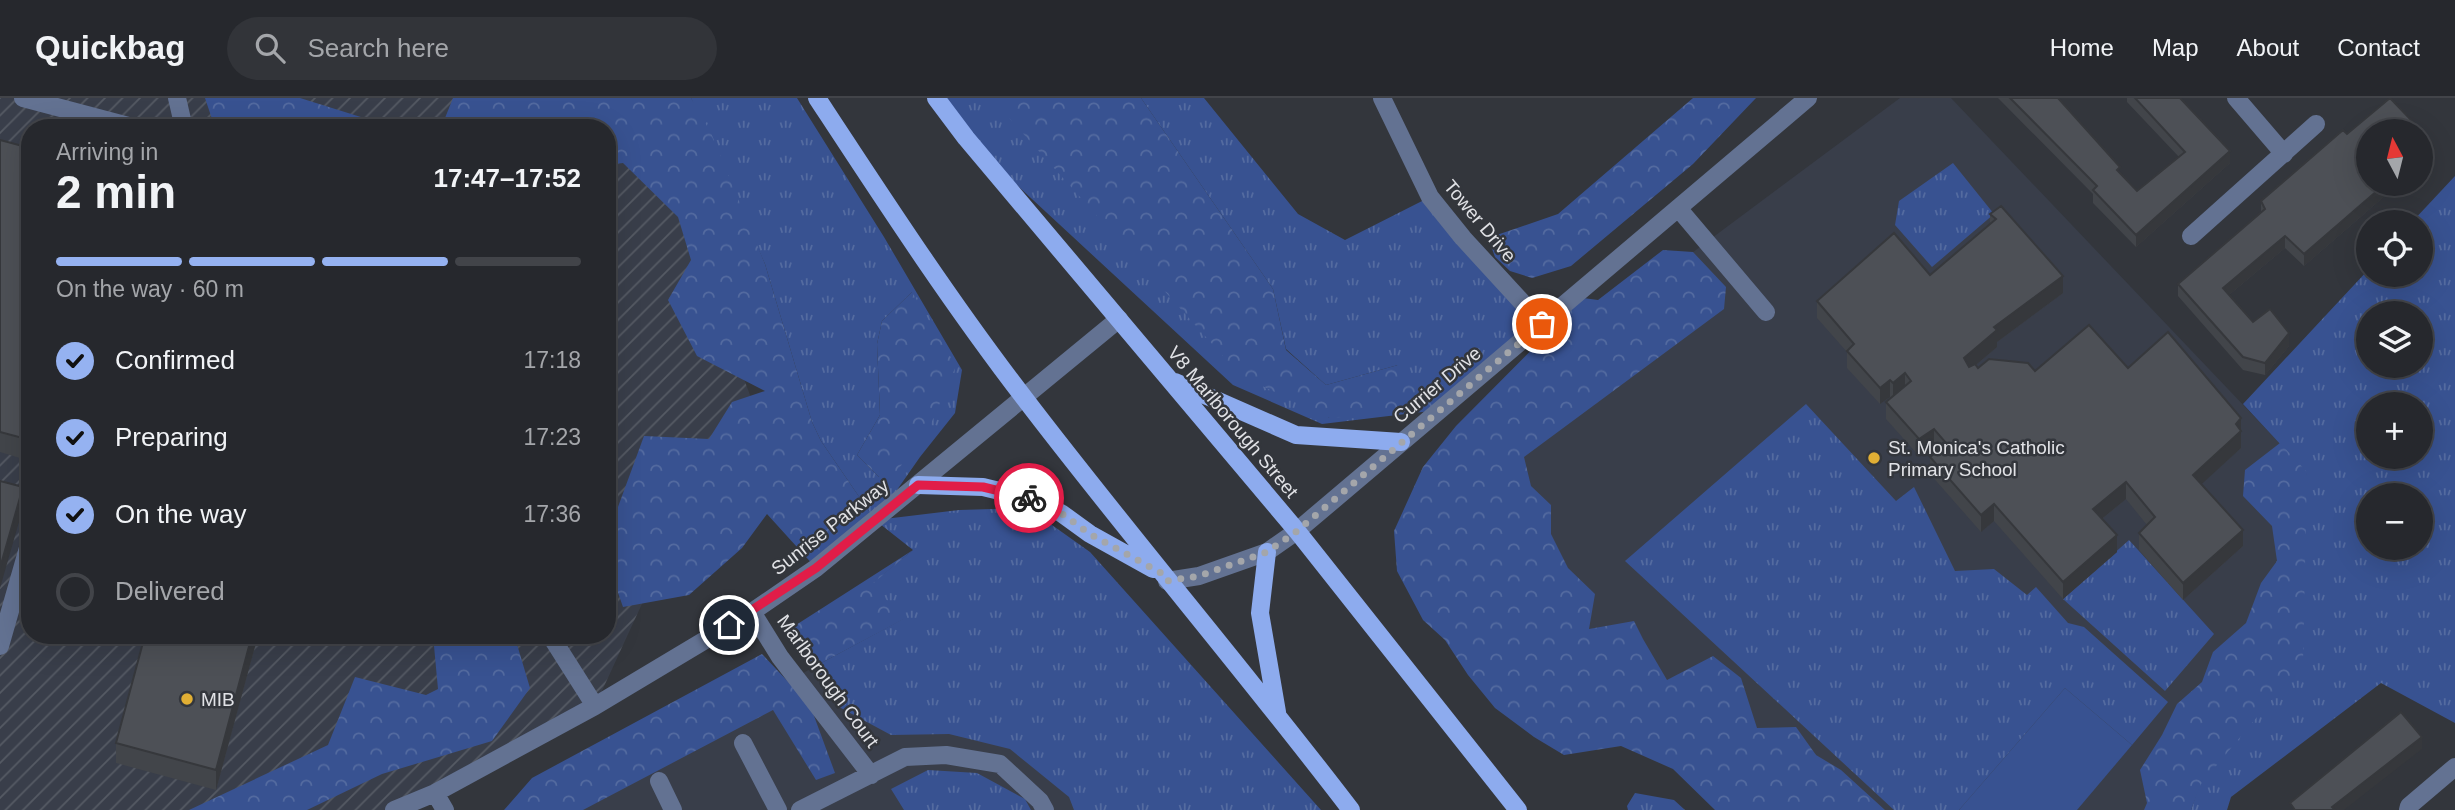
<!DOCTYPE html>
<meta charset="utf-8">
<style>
:root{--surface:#26282d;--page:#323439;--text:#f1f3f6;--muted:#a4a6aa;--line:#424449;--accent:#95b2f1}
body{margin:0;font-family:Helvetica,sans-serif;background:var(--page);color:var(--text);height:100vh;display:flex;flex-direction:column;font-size:26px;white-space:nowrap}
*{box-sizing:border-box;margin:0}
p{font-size:23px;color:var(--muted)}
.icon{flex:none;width:38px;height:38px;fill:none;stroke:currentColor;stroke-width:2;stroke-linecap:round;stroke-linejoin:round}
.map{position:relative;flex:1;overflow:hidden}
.panel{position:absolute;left:21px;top:21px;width:595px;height:525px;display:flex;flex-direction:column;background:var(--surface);border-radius:28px;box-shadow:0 7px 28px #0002,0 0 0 2px var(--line)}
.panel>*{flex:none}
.needle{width:46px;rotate:353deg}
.fabs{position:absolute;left:2356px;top:21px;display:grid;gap:14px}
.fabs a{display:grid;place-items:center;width:77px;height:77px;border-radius:50%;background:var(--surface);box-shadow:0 7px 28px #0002,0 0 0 2px var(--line);font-size:35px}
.pin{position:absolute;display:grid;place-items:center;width:60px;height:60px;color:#fff;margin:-30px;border:4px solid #fff;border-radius:50%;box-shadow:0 2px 7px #0007}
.courier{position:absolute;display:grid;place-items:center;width:70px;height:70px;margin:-35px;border:5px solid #e11d48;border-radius:50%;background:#fff;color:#222;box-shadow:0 2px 9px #0007}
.headline em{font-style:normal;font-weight:800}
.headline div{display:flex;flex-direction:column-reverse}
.headline{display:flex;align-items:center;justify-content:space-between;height:119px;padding:0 35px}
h1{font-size:46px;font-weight:800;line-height:52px}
.bar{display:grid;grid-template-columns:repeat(4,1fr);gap:10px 7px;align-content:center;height:84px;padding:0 35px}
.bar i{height:9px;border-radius:5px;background:var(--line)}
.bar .current{background:var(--accent)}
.bar p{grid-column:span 4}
ol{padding:0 35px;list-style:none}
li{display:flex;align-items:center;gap:21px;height:77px}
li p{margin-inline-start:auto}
li .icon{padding:7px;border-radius:50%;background:var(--accent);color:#111;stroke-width:4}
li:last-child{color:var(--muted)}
li i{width:38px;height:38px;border:4px solid var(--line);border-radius:50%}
header{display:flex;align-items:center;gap:42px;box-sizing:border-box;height:98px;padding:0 35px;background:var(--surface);border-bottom:2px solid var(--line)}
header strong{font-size:33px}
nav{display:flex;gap:38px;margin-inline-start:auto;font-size:24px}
.search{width:490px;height:63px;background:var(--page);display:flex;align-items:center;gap:18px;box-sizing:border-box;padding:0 24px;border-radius:38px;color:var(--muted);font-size:26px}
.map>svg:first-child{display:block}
.built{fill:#393e4a}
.industrial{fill:url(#industrial-furrows);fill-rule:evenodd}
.grass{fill:url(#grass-tufts);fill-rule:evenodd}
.forest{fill:url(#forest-crowns)}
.pitch{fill:#385291}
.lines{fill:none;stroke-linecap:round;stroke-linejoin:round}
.minor{stroke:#637292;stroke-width:18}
.major{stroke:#8dabee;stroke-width:18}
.wall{fill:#42454a}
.shaded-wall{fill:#36383c}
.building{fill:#4d5056;stroke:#36383c;stroke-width:2}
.done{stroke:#a4a6aa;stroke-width:7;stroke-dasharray:0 12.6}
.route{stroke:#e11d48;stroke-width:9}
.poi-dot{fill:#e1af34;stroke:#33363c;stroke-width:2.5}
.labels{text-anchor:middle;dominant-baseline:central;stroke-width:5;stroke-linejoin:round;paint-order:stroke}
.street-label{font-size:19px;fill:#e1e2e6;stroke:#33363c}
.poi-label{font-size:19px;fill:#e1e2e6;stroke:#33363c;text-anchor:start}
</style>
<header>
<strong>Quickbag</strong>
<div class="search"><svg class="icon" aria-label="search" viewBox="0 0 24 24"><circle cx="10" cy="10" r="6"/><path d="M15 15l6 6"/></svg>Search here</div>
<nav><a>Home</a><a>Map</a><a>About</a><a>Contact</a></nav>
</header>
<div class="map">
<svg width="2455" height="712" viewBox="0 0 2455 712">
<defs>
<pattern id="industrial-furrows" width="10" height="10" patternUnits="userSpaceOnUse" patternTransform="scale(1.75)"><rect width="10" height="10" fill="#393e4a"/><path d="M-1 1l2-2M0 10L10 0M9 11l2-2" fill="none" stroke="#555a64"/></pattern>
<pattern id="grass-tufts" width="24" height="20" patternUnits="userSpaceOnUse" patternTransform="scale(1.75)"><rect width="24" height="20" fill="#385291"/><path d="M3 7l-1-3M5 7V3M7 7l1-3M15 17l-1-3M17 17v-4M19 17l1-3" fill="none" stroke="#546ba0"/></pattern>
<pattern id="forest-crowns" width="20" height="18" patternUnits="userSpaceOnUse" patternTransform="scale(1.75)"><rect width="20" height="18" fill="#385291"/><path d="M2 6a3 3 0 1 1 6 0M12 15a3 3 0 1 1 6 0" fill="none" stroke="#546ba0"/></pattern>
</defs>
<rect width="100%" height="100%" fill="#33363c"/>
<!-- built -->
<path class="built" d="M1900,0H1951L2307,374L2191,712H1750L1669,625L1576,621L1469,321Z
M904,521L1157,712H547Z"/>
<!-- industrial -->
<path class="industrial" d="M0,0H618L674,92L764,335L680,423L595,608L394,712H0ZM30,30H607V537H30Z"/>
<!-- grass -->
<path class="grass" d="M691,0H797L884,139L962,272L955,315L920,359L876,422L959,412L1028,410L1090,454L1321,712H1074L1069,699L1010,651L949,636L891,637L839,609L812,570L903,521L871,486L913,452L875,422L821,343L812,324L765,166ZM912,194L879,379L857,357L880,317L877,246L882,223Z
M936,0H1000L1329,320L1398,267L1326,287L1286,251L1273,191L1141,0H1204L1298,116L1345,142L1430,99L1542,226L1439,312L1322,326L1233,287L966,40Z
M1953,65L1994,116L1932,169L1895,127L1899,103Z
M2455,78V625L2381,585L2231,699L2227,712H2191L2307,375L2243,306L2368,172V177H2420V124H2412ZM2368,215H2420V268H2368ZM2368,306H2420V359H2368ZM2368,397H2420V450H2368Z
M1806,306L1896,403L1914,389L1955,473L1994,471L2027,497L2036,489L2068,525L2084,529L2168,604L2132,647L2065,590L1959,712H1894L1625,463Z
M2129,442L2214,536L2165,593L2063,501Z
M928,672L977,675L1025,701L1031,712H904L891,691Z
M1635,695L1674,702L1685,712H1628L1627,708Z"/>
<!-- forest -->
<path class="forest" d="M205,0H300L396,30H215Z
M453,0H691L711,35L765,166L812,324L821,343L875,422L816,470L767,416L742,450L689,497L623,509L607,463V439L644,338L709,341L732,304L765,293L697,258L668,202L691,162L678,119L623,65L607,67V30H441Z
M991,0H1141L1273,191L1286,252L1326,287L1398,267L1439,312L1329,320L1241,278Z
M1693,0H1756L1693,66L1571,168L1532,180L1510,173L1495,159L1488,140L1558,116Z
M1663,152L1693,154L1726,189L1724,211L1524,359L1531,388L1551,407V436L1568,470L1595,496L1589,531L1634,523L1643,541L1667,582L1713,558L1741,580L1757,630L1796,629L1816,657L1841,672L1885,712H1715L1673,671L1621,648L1564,657L1534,639L1495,610L1468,577L1445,542L1423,522L1397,473L1394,433L1423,369L1456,328L1583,200L1598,202Z
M912,194L956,268L926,337L895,375L879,379L857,357L880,317L877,246L882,223Z
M2280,345L2307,374L2303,564L2201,686L2191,712H2144L2147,705L2140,672L2162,637L2177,606L2202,584L2213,554L2246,525L2261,485L2277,463L2272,428L2243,398L2245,372Z
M913,452L872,486L904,521L812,570L785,534Z
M433,537H511L516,543L530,590L492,643L382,676L307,712H189L328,647L355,579L426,597L438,591Z
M762,556L810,607L835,675L816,682L773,612L583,712H504L532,680Z"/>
<!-- pitch -->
<path class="pitch" d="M2065,590L2132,647L2077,712H1959Z"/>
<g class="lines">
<!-- minor -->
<path class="minor" d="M23,0L136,30
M177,0L184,30
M1382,0L1430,99L1463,140L1542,226
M2236,0L2284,56
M1678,110L1766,214
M2191,138L2316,26
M1167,483L1199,478L1267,454L1297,433L1808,0
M752,514L780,559L871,677
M550,537L595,608
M0,548L30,443
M743,645L778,712
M659,683L673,712
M435,695L445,712
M394,712L435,695L595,608L752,514L816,470L1119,221
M800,712L905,659L946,657L1000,666L1040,703L1045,712
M2408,712L2409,708L2455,669"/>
<!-- major -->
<path class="major" d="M817,0C884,102 951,205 1025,301C1131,440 1245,573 1351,712
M936,0L966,40L1297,433L1518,712
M1175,284L1296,337L1401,344
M918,387L983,389L1032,401L1061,415L1090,436L1153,471
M1267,454L1260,515L1277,614"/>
</g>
<!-- wall -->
<path class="wall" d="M1998,0H2058L2120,75L2137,93L2179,59L2127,4V0H2180L2230,65L2136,149L2093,105V96Z
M2390,0L2413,24V33H2368V86H2387V96L2304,168L2285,150L2229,197L2253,224L2270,211L2289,235V248L2265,277L2243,272L2178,198V186L2261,115V103L2343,32L2347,36Z
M0,42L30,50V363L0,354Z
M1990,116L2063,195L1997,244V249L1976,267L1978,270L2035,273L2128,270L2241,320V350L2201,386L2243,448L2183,502L2139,452V435L2147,427L2126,401L2102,421L2117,454L2063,501L1994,423L1981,434L1930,376V359L1938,353L1934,348L1919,358L1886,321V304L1891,300L1890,299L1880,306L1847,270V254L1817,220V203L1930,177L1990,126Z
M258,537L216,692L116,665V645Z"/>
<!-- shaded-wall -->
<path class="shaded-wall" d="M2413,24V33H2403Z
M2230,53V65L2136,149V137Z
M615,83V103L607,131V111Z
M2385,86H2387V96L2304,168V156Z
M2285,138V150L2223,202V190Z
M2063,178V195L1997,244V249L1964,277V260L1994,229Z
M2289,235V248L2265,277V265Z
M1905,275V292L1893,302V285Z
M1890,282V299L1880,306V290Z
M2241,320V350L2193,394V377Z
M1934,331V348L1919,358V341Z
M2126,384V401L2093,428V411Z
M23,389V410L0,490V470Z
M1994,406V423L1981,434V417Z
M2243,432V448L2183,502V485Z
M2117,437V454L2063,501V484Z
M252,537H258L216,692V672Z
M2422,639V651L2344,712H2332V709Z"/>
<!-- building -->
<path class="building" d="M2010,0H2058L2120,69L2117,72L2137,93L2185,54L2135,0H2180L2230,53L2136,137L2093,92L2097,88Z
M2390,0L2413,24L2403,33H2368V86H2385L2304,156L2285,138L2223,190L2253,224L2270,211L2289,235L2265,265L2243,259L2178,186L2265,111L2261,103L2343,32L2347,36Z
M0,42L30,50V342L0,334Z
M607,81L615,83L607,111Z
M2001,108L2063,178L1994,229L1997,232L1964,260L1969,269L1975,266L1978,270L1989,261L2028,265L2035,273L2089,227L2128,270L2168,234L2241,320L2236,326L2241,333L2193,377L2243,432L2183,485L2139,435L2155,419L2126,384L2093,411L2117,437L2063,484L1994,406L1981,417L1930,359L1947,346L1934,331L1919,341L1886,304L1911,283L1905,275L1893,285L1890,282L1880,290L1847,253L1854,246L1817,203L1894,135L1930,177L1996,121L1990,116Z
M0,383L23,389L0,470Z
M145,537H252L216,672L116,645Z
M2401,614L2422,639L2332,709L2335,712H2295L2290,705Z"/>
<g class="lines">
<!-- done -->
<path class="done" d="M1029,400L1061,415L1090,436L1163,476L1167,483L1199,478L1267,454L1297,433L1542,226"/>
<!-- route -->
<path class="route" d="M729,527L816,470L918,387L983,389L1029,400"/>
</g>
<!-- markers -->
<g class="poi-dot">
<circle cx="1874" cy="360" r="7"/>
<circle cx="187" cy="601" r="7"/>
</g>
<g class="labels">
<!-- street labels -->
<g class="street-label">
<text transform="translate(1480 123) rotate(50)">Tower Drive</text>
<text transform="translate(1437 287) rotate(-40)">Currier Drive</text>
<text transform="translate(1233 324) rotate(50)">V8 Marlborough Street</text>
<text transform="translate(830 429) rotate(-38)">Sunrise Parkway</text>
<text transform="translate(828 583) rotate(54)">Marlborough Court</text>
</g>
<!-- poi labels -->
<g class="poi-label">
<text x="1888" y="349">St. Monica's Catholic<tspan x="1888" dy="22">Primary School</tspan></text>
<text x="201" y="601">MIB</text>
</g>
</g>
</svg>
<div class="fabs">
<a><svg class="needle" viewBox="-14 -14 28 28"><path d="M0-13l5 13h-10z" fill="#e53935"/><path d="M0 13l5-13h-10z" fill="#a4a6aa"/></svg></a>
<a><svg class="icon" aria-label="locate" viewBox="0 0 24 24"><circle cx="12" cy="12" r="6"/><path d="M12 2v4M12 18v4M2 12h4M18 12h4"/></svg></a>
<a><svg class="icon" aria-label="layers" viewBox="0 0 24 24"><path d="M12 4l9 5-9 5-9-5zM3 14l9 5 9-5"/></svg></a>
<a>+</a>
<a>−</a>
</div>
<div class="pin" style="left:1542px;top:226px;background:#ea580c"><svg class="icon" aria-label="bag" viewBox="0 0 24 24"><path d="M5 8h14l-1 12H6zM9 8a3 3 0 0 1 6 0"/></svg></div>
<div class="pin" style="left:729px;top:527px;background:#1f2937"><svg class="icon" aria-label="home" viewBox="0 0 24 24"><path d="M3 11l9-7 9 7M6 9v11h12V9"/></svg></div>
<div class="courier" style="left:1029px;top:400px"><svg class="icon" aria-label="bike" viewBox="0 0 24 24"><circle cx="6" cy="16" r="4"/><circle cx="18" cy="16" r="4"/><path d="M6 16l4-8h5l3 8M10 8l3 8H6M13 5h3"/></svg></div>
<section class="panel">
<div class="headline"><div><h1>2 min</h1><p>Arriving in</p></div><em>17:47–17:52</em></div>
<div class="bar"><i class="current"></i><i class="current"></i><i class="current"></i><i></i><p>On the way · 60 m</p></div>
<ol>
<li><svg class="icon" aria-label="check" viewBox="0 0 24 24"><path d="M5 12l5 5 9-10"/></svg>Confirmed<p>17:18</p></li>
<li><svg class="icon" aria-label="check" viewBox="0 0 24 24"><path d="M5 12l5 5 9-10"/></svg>Preparing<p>17:23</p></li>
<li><svg class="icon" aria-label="check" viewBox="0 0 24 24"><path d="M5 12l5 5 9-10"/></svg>On the way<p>17:36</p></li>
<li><i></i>Delivered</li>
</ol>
</section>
</div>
